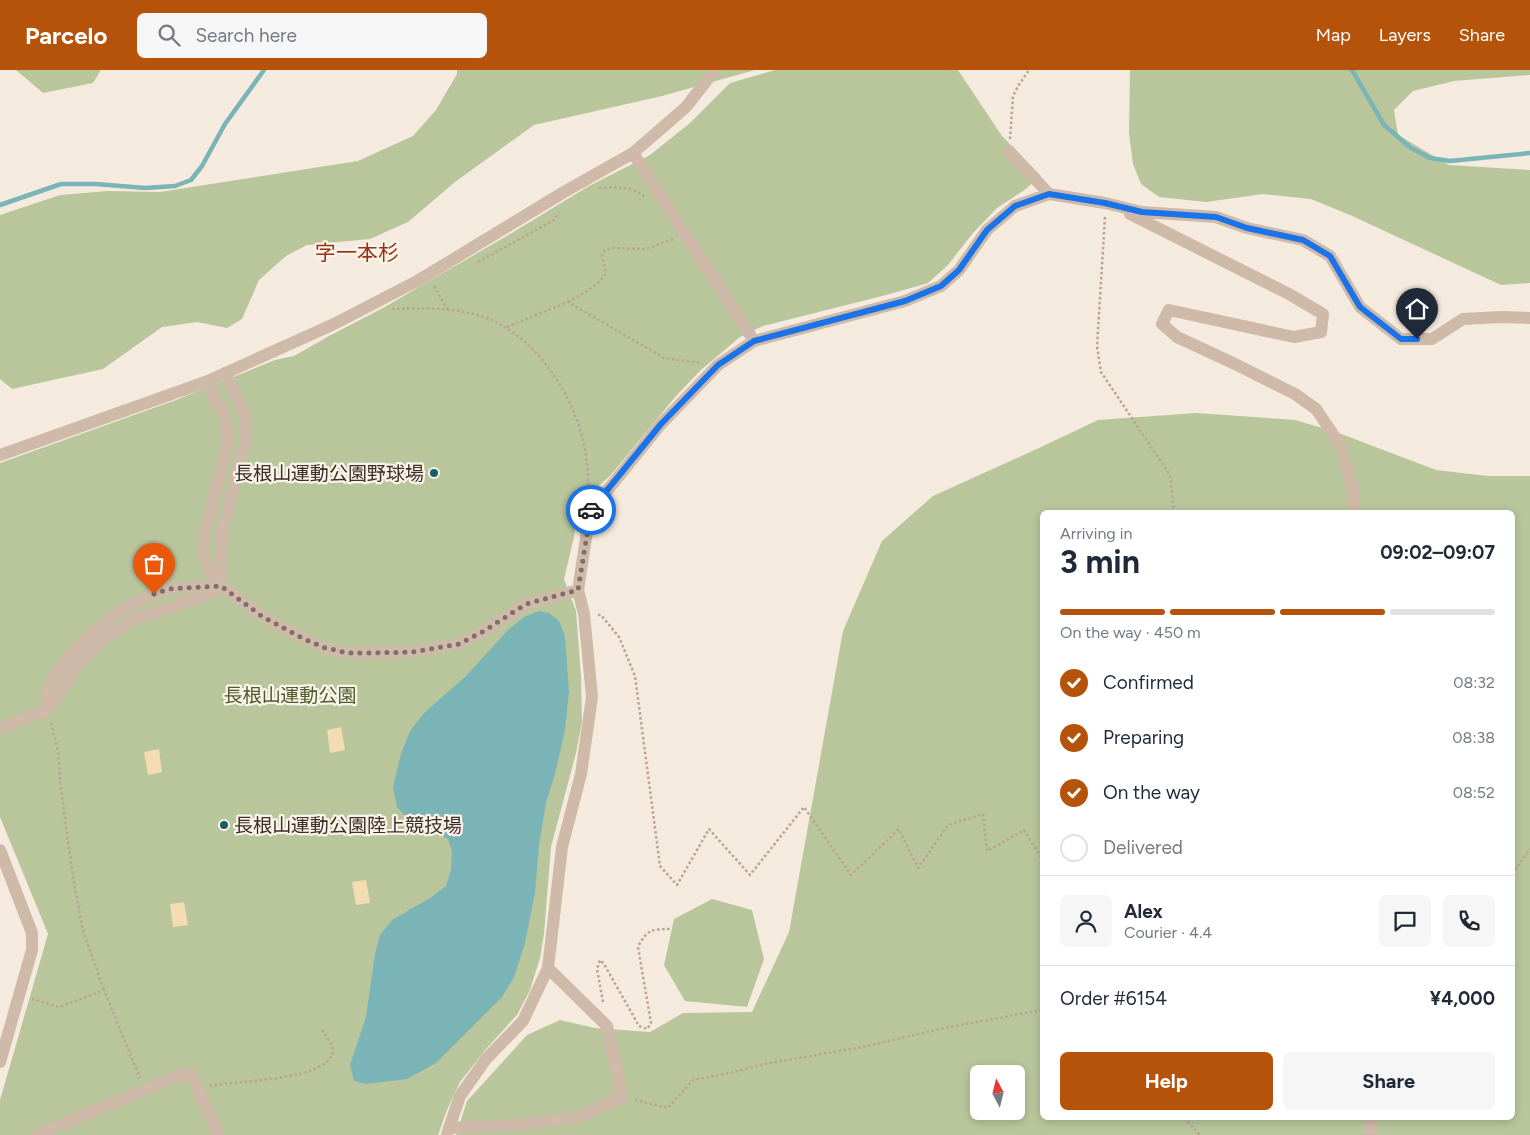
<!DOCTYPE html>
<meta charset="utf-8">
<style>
:root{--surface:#fff;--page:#f6f6f7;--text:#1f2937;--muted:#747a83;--line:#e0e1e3;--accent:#b45309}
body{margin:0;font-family:Figtree,"Noto Sans JP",sans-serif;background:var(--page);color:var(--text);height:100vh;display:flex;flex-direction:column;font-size:19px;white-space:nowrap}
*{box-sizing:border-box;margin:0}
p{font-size:16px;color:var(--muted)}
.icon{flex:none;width:28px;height:28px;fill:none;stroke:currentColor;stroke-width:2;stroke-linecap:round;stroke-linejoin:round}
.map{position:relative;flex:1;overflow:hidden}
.details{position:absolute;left:1040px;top:440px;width:475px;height:610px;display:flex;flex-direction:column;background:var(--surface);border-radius:8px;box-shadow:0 2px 8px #0003}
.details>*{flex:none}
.needle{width:32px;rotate:353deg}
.fabs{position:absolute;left:970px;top:995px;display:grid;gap:10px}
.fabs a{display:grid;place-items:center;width:55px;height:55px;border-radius:8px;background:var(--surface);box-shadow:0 2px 8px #0003;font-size:25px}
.pin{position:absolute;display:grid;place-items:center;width:42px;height:42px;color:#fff;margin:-51px -21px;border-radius:50% 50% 50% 0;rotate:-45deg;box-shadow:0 0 5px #0007}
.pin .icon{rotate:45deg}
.courier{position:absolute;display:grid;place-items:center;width:50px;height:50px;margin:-25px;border:4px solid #1a73e8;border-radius:50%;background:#fff;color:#222;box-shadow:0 1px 6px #0007}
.summary em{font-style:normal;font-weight:700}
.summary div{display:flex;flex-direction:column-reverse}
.summary{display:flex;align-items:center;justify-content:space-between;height:85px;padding:0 20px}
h1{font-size:32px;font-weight:700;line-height:38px}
.bar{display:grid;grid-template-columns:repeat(4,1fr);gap:8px 5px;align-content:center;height:60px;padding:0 20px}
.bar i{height:6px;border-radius:4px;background:var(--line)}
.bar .current{background:var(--accent)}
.bar p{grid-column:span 4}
.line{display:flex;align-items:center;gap:12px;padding:0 20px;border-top:1px solid var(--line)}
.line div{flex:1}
.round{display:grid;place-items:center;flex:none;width:52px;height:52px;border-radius:8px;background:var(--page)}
ol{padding:0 20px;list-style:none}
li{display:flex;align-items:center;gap:15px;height:55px}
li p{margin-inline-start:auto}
li .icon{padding:5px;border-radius:50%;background:var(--accent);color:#fff;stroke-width:4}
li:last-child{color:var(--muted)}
li i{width:28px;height:28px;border:2px solid var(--line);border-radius:50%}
.primary-button{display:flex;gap:10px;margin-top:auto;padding:10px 20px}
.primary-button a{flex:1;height:58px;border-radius:8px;background:var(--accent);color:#fff;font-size:20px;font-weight:700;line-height:58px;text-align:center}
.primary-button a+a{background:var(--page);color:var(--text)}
header{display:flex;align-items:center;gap:30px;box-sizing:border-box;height:70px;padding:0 25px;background:var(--accent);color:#fff}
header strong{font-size:24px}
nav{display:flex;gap:28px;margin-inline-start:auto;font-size:18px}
.search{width:350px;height:45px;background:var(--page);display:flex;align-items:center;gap:12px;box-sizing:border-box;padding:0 18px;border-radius:8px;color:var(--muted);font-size:19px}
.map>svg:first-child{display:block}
.green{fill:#b9c69c;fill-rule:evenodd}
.sand{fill:#f3dcb2}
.water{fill:#7ab4b6}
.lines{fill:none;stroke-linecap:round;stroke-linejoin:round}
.stream{stroke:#7ab4b6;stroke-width:4.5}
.path{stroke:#bba392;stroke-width:2.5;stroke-dasharray:2.5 2.5;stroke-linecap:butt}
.minor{stroke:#cfb9a8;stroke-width:12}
.done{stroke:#7c7068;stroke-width:5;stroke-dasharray:0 9}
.route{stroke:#1a73e8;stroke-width:6}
.poi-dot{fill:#195e62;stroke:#fcf4eb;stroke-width:2}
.labels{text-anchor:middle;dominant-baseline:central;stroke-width:4.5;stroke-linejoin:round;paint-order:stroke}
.poi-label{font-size:19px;fill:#3b2e29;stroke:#fcf4eb;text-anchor:end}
.park-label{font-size:19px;fill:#4b5c2a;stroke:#fcf4eb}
.quarter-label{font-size:21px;fill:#933419;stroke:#fcf4eb}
</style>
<header>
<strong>Parcelo</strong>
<div class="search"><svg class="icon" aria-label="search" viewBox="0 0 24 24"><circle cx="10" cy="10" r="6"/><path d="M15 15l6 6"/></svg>Search here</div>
<nav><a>Map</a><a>Layers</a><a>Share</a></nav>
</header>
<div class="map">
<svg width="1530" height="1065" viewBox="0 0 1530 1065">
<rect width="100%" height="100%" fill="#f5eade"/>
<!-- green -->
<path class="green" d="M16,0H101L93,13L43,23Z
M457,0H755L662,26L534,55L455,112L408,152L370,169L307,175L286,186L259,210L242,249L227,258L197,252L162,257L103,299L12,319L0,309V145L60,125L108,121L160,122L358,91L413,66L436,40L457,4Z
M775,0H958L1002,66L1041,106L1023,121L997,138L973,163L948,195L928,213L890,224L763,256L740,267L701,300L676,326L610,406L579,433L574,467L564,509L576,541L581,606L582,652L576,683L551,777L544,864L540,888L530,920L517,945L486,979L460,1012L447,1040L438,1065H0V1030L48,864L0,747V393L176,330L275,290L294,286L329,266L383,238L515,161L589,116L650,85L690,53L730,13Z
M1130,0H1530V5L1454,11L1413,21L1394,40L1398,65L1449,95L1530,100V213L1501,215L1350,145L1311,129L1263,124L1206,132L1159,127L1141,114L1133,94L1129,63Z
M1196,343L1295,350L1336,362L1436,400L1488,406H1530V1065H456L467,1031L527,965L560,950L595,958L650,962L683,943L752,942L789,862L843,561L882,471L933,426L1039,378L1098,350ZM1042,442H1512V1048H1042ZM979,1004H1016V1041H979Z
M712,829L752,840L764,889L747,937L685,931L664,895L674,849Z"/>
<!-- sand -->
<path class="sand" d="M341,657L345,680L330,683L327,660Z
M159,679L162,702L148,705L144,682Z
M366,810L370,833L356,835L352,812Z
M184,832L188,855L173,857L170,834Z"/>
<!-- water -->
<path class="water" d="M539,541L549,543L559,551L565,567L569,622L565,660L556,700L546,733L539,775L535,823L525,873L514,907L502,927L436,993L407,1009L366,1014L354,1011L350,995L366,947L375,884L380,865L392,850L430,828L446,816L451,799L452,781L448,769L424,755L407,748L397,737L393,717L401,684L410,661L424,643L466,606L509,559L524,547Z"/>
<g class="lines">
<!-- stream -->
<path class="stream" d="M1352,0L1384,55L1411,78L1430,88L1450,91L1530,83
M0,135L61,114H96L145,118L175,116L191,110L202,96L225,54L264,0"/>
<!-- path -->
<path class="path" d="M1010,69L1013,26L1018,16L1029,0
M599,118C616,117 630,116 644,126
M1105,147L1097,276L1101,302L1170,405L1174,442
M478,192L554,150L559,142
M434,216L448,240
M568,232C582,224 597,217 606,203L602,186L604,181L611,178L646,179L673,169
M392,239C424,238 456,237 487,248C534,267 569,318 582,366C587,384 588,404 589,423
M507,257L568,232L664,288L702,293
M598,545H601L619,567L635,606L660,796L677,815L709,759L750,805L804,737L851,805L899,759L918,798L948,755L983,744L987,781L1024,760L1042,789
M51,653L58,681L61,720L73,807L83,861L104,920
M1512,804L1530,779
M32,929L59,937L104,920L140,1008
M603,932L597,899L600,890L604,894L639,956L647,959L651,953L638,877C646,860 652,859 670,859
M210,1016C241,1010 302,1011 325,993C328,991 331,987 333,984L332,975L322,960
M635,1030L668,1038L693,1010L734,1002L765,994L868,976L944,958L1042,940
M1184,1048L1200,1065"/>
<!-- minor -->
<path class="minor" d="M1009,81L1049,124
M633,83L754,271
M1130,144L1289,224L1323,244L1321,262L1294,267L1169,240L1162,254L1177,267L1235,294L1295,324L1316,339L1341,376L1353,421V442
M0,385L208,311L334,254L419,210L564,122L633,83L686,37L715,0
M221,516L263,547L302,568L325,578L346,583L413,582L459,574L484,561L526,534L578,520
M221,516V468L246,368V350L241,336L225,303
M48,640C36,608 100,555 122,540C136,531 152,524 168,519C181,516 206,517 221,516L214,509L208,499L203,480L205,463L227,375L228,365L224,344L214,328L208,311
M0,658L48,640L78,595L99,573L134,549L204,526L220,517
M0,780L32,863V880L0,992
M1369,1048L1372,1062L1370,1065
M449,1058L460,1026L486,989L523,951L548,898L562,777L581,704L592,627L584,544L578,520L590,442L661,354L718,295L754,271L905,231L941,216L959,200L987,160L1015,136L1049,124L1105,133L1142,142L1216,147L1247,158L1303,170L1330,186L1360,237L1401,269H1432L1463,249L1501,247L1530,248
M36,1065L185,1003L192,1005L218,1065
M447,1065L449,1058L528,1054L581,1046L622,1027L607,956L548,898"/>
</g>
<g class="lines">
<!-- done -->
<path class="done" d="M154,524L169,519L221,516L263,547L302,568L325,578L336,580L346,583H368L413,582L459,574L484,561L526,534L578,520L591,440"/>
<!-- route -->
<path class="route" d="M591,440L661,354L718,295L754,271L905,231L941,216L959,200L987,160L1015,136L1049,124L1105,133L1142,142L1216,147L1247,158L1303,170L1330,186L1360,237L1401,269H1417"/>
</g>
<!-- markers -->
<g class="poi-dot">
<circle cx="434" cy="403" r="5"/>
<circle cx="224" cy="755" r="5"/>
</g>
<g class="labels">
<!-- poi labels -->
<g class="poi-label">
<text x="424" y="403">長根山運動公園野球場</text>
<text x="234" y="755" text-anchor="start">長根山運動公園陸上競技場</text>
</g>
<!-- park labels -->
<g class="park-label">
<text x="290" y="625">長根山運動公園</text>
</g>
<!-- quarter labels -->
<g class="quarter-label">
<text x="357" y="182">字一本杉</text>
</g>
</g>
</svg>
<div class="fabs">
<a><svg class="needle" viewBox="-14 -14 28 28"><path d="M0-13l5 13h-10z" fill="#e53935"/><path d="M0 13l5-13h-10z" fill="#747a83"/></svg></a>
</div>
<div class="pin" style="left:154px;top:524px;background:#ea580c"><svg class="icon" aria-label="bag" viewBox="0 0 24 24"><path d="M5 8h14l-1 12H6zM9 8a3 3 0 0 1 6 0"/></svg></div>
<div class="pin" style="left:1417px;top:269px;background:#1f2937"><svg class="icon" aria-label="home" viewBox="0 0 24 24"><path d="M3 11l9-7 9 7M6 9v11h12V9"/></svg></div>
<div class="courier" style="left:591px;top:440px"><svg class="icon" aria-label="car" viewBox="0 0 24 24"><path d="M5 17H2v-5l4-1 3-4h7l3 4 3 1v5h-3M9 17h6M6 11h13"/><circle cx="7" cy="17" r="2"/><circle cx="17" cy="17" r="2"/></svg></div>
<section class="details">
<div class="summary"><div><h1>3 min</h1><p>Arriving in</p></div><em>09:02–09:07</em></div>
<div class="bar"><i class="current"></i><i class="current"></i><i class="current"></i><i></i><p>On the way · 450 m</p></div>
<ol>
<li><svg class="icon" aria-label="check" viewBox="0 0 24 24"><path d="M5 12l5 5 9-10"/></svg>Confirmed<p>08:32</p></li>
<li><svg class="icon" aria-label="check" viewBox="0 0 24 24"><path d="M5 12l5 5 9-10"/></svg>Preparing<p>08:38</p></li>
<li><svg class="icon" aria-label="check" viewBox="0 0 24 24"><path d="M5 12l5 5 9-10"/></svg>On the way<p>08:52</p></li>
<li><i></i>Delivered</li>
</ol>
<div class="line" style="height:90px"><a class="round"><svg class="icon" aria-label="person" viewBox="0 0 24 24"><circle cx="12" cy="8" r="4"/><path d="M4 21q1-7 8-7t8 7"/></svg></a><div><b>Alex</b><p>Courier · 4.4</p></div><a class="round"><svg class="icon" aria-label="chat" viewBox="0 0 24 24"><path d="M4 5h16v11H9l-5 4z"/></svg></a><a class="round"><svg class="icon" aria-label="phone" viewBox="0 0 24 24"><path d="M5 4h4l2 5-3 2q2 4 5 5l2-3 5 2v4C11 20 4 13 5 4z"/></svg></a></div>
<div class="line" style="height:65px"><div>Order #6154</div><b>¥4,000</b></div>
<div class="primary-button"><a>Help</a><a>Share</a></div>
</section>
</div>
